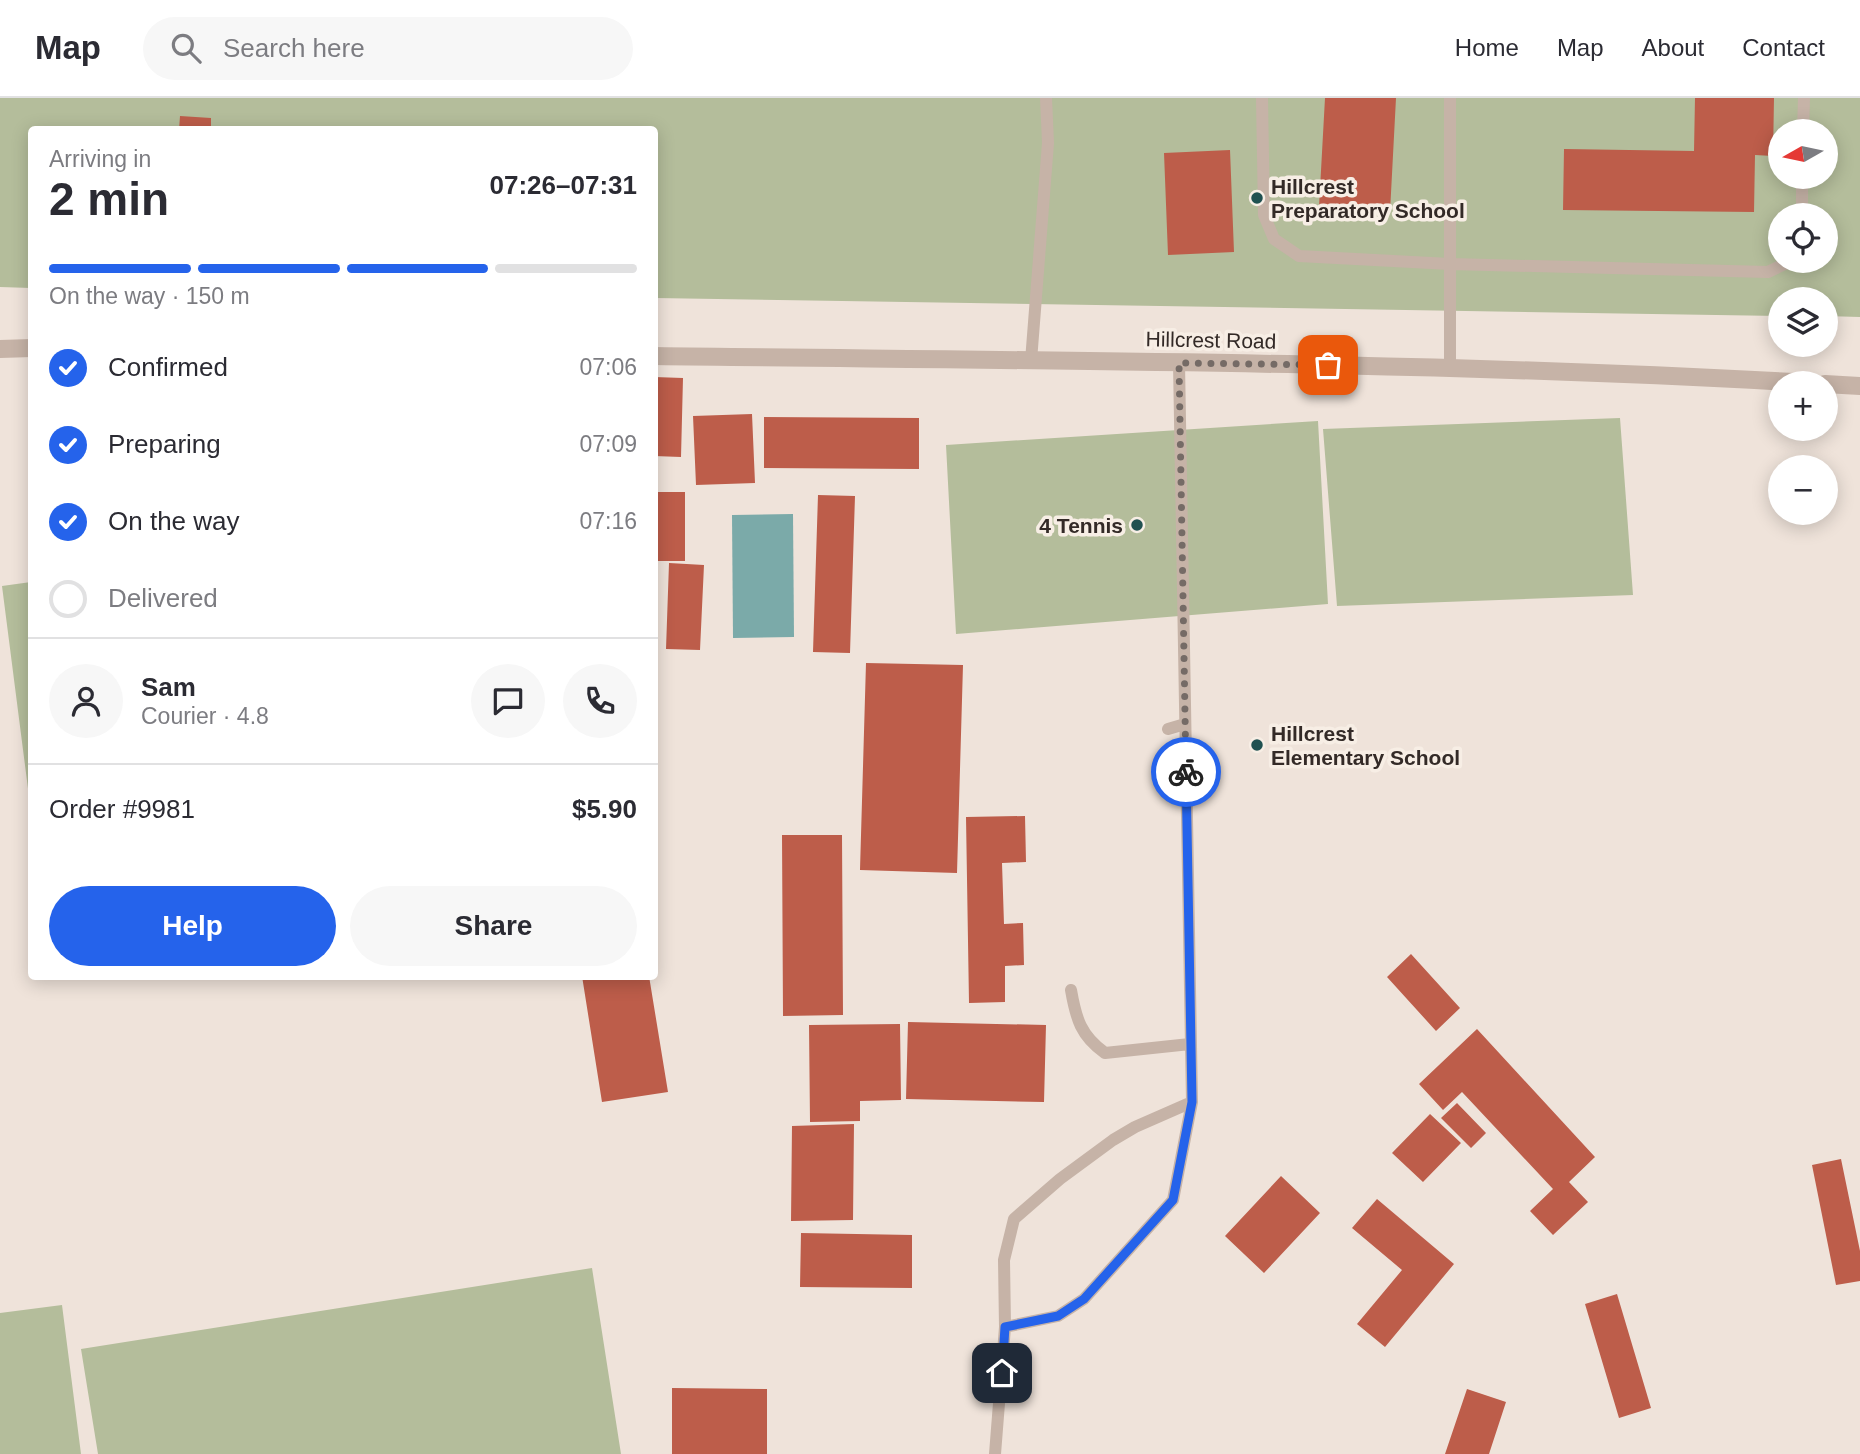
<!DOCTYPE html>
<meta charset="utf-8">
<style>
:root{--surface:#fff;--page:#f7f7f7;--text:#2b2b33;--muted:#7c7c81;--line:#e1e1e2;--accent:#2563eb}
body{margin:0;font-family:Arial,sans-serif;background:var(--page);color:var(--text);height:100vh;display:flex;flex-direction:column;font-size:26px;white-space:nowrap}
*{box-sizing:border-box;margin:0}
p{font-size:23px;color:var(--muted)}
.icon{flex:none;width:38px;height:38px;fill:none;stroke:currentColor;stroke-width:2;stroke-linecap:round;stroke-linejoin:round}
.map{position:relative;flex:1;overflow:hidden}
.sheet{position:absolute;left:28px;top:28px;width:630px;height:854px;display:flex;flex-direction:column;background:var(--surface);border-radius:7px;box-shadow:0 4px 18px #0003}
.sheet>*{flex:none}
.needle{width:46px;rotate:261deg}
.buttons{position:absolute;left:1768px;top:21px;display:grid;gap:14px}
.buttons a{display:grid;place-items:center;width:70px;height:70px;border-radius:50%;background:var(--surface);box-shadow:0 4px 18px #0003;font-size:35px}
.pin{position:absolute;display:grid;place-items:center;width:60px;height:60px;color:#fff;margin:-30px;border-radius:14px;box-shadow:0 4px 10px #0006}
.courier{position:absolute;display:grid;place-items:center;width:70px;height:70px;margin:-35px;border:5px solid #2563eb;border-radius:50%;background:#fff;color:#222;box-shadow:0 2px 9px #0007}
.summary em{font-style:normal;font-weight:700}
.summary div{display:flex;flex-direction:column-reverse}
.summary{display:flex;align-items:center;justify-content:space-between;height:119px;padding:0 21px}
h1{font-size:46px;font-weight:700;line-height:52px}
.bar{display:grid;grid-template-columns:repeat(4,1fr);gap:10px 7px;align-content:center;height:84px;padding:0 21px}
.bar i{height:9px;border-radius:5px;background:var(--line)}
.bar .active{background:var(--accent)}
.bar p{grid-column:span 4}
.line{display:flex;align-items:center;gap:18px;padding:0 21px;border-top:2px solid var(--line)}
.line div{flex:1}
.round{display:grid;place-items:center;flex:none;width:74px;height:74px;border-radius:37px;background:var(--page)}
ol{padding:0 21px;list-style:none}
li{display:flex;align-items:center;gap:21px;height:77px}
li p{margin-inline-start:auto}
li .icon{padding:7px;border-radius:50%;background:var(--accent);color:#fff;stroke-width:4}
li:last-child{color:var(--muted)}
li i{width:38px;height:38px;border:4px solid var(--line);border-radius:50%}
.primary-button{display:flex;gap:14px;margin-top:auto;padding:14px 21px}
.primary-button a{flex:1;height:80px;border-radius:42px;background:var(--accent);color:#fff;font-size:28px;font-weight:700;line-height:80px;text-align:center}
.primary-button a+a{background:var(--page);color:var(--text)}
header{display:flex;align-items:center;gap:42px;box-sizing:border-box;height:98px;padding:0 35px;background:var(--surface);border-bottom:2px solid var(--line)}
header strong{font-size:33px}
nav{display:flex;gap:38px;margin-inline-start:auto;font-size:24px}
.search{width:490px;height:63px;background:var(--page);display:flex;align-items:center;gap:18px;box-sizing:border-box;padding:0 24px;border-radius:38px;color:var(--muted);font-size:26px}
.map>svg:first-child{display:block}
.green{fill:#b4bd9b;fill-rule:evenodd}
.water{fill:#7baaa9}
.building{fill:#bd5d4a}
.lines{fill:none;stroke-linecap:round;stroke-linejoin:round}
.service{stroke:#c6b3a7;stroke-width:12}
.minor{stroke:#c6b3a7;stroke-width:18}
.done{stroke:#756b66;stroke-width:7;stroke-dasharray:0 12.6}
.route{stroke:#2563eb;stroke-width:9}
.poi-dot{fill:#205151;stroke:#f7eee5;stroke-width:2.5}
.labels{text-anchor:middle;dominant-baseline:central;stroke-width:7;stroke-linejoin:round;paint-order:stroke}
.poi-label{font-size:21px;font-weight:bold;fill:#332a27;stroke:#f7eee5;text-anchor:start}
.street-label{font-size:21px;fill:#332a27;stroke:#f7eee5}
</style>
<header>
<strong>Map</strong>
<div class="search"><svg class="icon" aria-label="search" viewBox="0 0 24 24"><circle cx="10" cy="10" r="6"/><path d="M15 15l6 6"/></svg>Search here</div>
<nav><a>Home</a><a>Map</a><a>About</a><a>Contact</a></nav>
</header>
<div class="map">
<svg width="1860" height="1356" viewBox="0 0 1860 1356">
<rect width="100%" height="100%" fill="#efe3da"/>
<!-- green -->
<path class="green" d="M0,0H1860V219L1825,218V201H1780V218L655,200L654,32H32L31,190L0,189ZM1780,33H1825V79H1780ZM1780,117H1825V163H1780Z
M1620,320L1633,497L1337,508L1323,331Z
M1318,323L1328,506L956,536L946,347Z
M31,484L32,485L31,714L2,488Z
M592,1170L621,1356H98L81,1251Z
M62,1207L81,1356H0V1215Z"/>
<!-- water -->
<path class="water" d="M793,416L794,539L733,540L732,417Z"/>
<!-- building -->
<path class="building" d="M1325,0H1396L1390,114L1319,109Z
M1695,0H1774L1773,58L1755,57L1754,114L1563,112L1564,51L1694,53Z
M180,18L211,20V32H179Z
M1230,52L1234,154L1168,157L1164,55Z
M654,279L683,280L681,359L654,358Z
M752,316L755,385L696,387L693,318Z
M764,319L919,320V371L764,370Z
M654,394H685V463H654Z
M818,397L855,398L850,555L813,554Z
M669,465L704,467L700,552L666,551Z
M866,565L963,567L957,775L860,772Z
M1025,718L1026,764L1002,765L1004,826L1023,825L1024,867L1005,868V904L969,905L966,719Z
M782,737H842L843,917L783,918Z
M1411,856L1460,910L1436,933L1387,879Z
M582,878H649L668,994L602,1004Z
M908,924L1046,927L1044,1004L906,1001Z
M900,926L901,1002L860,1003V1023L810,1024L809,927Z
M1477,931L1595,1059L1569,1084L1588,1104L1553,1137L1530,1113L1553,1091L1462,994L1443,1012L1419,986Z
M1457,1005L1486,1035L1471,1050L1441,1020Z
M1430,1016L1461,1045L1423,1084L1392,1055Z
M854,1026L853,1122L791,1123L792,1028Z
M1841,1061L1860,1153V1183L1836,1187L1812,1067Z
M1281,1078L1320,1115L1264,1175L1225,1138Z
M1377,1101L1454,1166L1385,1249L1357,1226L1402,1172L1352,1130Z
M801,1135L912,1137V1190L800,1189Z
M1617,1196L1651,1310L1619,1320L1585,1206Z
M672,1290L767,1291V1356H672Z
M1467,1291L1506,1304L1489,1356H1445Z"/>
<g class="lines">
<!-- service -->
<path class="service" d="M1262,0L1264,117L1274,141L1299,158L1450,166L1768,174L1791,163
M1803,33L1804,0
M1802,117V79
M1031,263L1048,45L1046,0
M1450,271V0
M1168,631L1185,626
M1071,892C1076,921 1081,938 1105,955L1190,946
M1005,1229L1058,1218L1084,1201L1173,1102L1192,1004L1179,265
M995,1356L1005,1229L1004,1162L1014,1121L1060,1081L1113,1042L1135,1029L1192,1004"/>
<!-- minor -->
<path class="minor" d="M0,251L32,250
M654,258C1039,263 1425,263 1809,285
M1825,286L1860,288"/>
</g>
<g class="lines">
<!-- done -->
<path class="done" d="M1186,674L1179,265L1328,267"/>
<!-- route -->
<path class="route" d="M1002,1275L1005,1229L1058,1218L1084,1201L1173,1102L1192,1004L1186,674"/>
</g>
<!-- markers -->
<g class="poi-dot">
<circle cx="1257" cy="100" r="7"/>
<circle cx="1137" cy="427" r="7"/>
<circle cx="1257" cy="647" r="7"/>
</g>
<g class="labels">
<!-- poi labels -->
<g class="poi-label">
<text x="1271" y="88">Hillcrest<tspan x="1271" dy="24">Preparatory School</tspan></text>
<text x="1123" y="427" text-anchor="end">4 Tennis</text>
<text x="1271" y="635">Hillcrest<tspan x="1271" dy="24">Elementary School</tspan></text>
</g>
<!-- street labels -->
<g class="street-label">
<text transform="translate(1211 242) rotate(1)">Hillcrest Road</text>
</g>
</g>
</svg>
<div class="buttons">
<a><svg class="needle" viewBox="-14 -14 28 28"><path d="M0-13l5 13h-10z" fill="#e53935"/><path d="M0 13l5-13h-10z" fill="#7c7c81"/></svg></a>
<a><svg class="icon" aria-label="locate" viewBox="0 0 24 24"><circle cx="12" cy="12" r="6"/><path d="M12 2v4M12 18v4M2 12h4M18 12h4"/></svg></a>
<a><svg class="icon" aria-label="layers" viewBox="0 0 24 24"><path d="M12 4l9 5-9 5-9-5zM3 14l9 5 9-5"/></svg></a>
<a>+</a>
<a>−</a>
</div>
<div class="pin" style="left:1328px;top:267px;background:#ea580c"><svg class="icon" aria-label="bag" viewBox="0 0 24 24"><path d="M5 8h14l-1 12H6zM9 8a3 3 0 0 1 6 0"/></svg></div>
<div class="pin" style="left:1002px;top:1275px;background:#1f2937"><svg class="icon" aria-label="home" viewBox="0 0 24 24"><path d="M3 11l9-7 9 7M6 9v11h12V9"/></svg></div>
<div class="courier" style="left:1186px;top:674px"><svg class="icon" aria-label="bike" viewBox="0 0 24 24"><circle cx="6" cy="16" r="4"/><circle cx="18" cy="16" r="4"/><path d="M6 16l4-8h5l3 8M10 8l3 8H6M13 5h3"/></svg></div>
<section class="sheet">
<div class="summary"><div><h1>2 min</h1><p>Arriving in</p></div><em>07:26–07:31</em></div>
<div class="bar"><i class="active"></i><i class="active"></i><i class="active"></i><i></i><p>On the way · 150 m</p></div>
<ol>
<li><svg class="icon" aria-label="check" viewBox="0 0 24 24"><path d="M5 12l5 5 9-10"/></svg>Confirmed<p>07:06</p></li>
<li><svg class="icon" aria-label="check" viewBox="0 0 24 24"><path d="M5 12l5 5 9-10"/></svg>Preparing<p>07:09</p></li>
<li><svg class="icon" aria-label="check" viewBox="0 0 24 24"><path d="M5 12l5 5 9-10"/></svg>On the way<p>07:16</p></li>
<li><i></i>Delivered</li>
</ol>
<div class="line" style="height:126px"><a class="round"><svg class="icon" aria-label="person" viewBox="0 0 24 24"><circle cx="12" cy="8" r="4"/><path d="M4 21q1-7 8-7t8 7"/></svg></a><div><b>Sam</b><p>Courier · 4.8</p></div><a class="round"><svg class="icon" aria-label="chat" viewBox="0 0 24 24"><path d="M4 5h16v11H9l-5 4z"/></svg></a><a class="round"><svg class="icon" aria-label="phone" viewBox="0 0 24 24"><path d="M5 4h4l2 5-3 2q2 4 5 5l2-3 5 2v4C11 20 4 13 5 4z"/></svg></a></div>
<div class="line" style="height:91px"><div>Order #9981</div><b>$5.90</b></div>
<div class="primary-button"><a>Help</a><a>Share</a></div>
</section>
</div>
